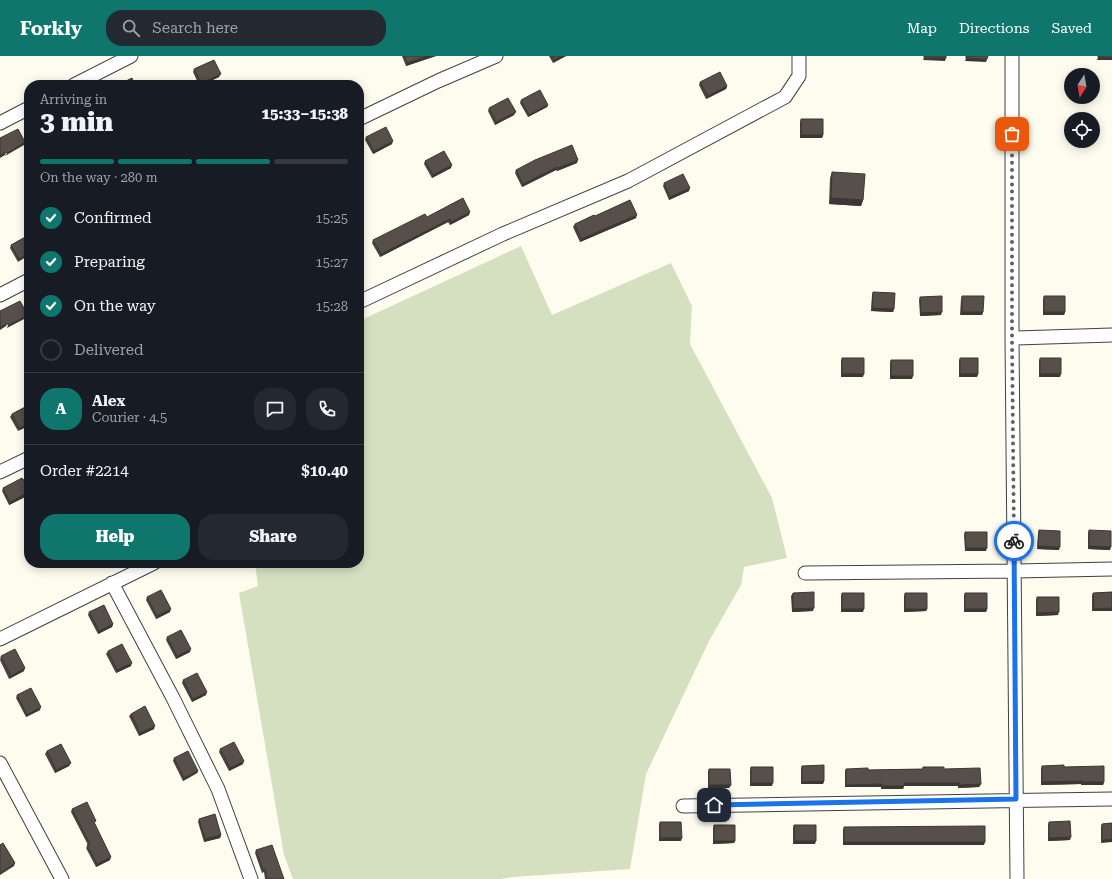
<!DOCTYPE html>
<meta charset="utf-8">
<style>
:root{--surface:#171b24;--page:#242831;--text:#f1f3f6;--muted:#9ea1a6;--line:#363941;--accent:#0f766e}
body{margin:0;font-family:"Roboto Serif",serif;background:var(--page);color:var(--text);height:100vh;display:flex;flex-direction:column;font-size:15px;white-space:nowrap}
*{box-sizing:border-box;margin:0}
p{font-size:13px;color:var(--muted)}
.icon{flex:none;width:22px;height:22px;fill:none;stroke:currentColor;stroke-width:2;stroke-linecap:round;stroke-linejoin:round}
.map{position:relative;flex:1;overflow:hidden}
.drawer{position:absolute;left:24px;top:24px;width:340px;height:488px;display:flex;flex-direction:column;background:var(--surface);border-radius:16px;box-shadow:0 2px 10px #0003}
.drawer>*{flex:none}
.needle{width:26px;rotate:191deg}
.tools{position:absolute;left:1064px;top:12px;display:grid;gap:8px}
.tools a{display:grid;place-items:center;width:36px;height:36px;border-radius:50%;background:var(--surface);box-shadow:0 2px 10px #0003;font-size:20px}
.pin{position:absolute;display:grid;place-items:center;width:34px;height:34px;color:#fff;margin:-17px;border-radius:8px;box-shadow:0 2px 6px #0006}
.courier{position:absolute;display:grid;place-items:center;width:40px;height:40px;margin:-20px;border:3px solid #1a73e8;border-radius:50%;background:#fff;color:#222;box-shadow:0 1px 5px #0007}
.summary em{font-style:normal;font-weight:800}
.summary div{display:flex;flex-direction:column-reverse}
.summary{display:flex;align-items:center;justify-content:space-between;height:68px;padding:0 16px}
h1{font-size:26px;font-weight:800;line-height:30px}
.bar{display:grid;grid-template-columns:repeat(4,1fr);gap:6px 4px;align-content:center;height:48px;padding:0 16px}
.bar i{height:5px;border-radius:3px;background:var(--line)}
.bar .on{background:var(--accent)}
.bar p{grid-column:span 4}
.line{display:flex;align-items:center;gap:10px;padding:0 16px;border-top:1px solid var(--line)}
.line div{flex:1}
.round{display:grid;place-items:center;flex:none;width:42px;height:42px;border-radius:16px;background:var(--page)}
ol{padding:0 16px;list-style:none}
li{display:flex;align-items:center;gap:12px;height:44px}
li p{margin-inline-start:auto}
li .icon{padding:4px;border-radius:50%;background:var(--accent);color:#fff;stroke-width:4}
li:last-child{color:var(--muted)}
li i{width:22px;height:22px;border:2px solid var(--line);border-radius:50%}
.primary-button{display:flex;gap:8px;margin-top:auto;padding:8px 16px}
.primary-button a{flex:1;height:46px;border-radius:16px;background:var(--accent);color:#fff;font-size:16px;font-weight:800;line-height:46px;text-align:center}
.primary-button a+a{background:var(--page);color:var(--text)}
header{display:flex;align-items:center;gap:24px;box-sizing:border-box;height:56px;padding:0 20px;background:var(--accent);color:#fff}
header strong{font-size:19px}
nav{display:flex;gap:22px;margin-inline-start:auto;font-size:14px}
.search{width:280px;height:36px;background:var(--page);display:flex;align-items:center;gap:10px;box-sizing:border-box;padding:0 14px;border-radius:16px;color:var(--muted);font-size:15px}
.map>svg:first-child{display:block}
.cemetery{fill:#d5e0c1}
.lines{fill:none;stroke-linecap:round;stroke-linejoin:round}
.street-casing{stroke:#414141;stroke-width:15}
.street{stroke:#fff;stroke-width:13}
.wall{fill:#4a4440}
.shaded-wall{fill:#3c3734}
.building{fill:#564f4a;stroke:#3c3734}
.done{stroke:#62615d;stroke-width:4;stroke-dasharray:0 7.2}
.route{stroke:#1a73e8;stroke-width:5}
</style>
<header>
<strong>Forkly</strong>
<div class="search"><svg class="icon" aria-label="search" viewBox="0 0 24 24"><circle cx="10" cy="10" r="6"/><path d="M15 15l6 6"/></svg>Search here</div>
<nav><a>Map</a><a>Directions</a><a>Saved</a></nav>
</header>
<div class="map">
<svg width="1112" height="823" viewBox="0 0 1112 823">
<rect width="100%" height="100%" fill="#fefcef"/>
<!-- cemetery -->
<path class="cemetery" d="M521,190L552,259L671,207L692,250L690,288L772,442L787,502L744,511L741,529L709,585L646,718L630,813L513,821L500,823H293L284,799L239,537L258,530L255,507H359V265Z"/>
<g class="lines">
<defs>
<path id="street" d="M1012,0V282L1017,823
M74,29L131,0
M359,63L438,25L496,0
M0,67L29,52
M0,239L29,224
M359,246L503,178L628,125L785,41L799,20V0
M1012,282L1112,279
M0,416L29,402
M805,517L1014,515L1112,513
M112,527L173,642L218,733L251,823
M0,583L154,507
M0,707L62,823
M683,750L1112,743"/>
</defs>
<!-- street casing -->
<use href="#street" class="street-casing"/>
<!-- street -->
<use href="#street" class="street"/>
</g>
<!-- wall -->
<path class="wall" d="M402,0H436L406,10Z
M549,0H566L553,7Z
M194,13L219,21L202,29H199L193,16Z
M700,26L727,30L726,33L706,43L699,29Z
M521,44L548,49L547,51L528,61L520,47Z
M489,52L514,59L495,69L488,55Z
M801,63L823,79L822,82H800V66Z
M366,81L392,88L373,98L365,84Z
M425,105L451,112L432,122L424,108Z
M577,107L557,115L556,114L522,131L515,117L516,114Z
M832,116L863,144L861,150L829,148L830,122Z
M664,127L689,135L669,144L663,130Z
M469,159L450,169L448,166L380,201L372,187L373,184L427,161Z
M595,160L636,162L580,186L573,171L575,168Z
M29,179L18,206L10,192L11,189Z
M873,236L894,253L893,256L871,255L872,239Z
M962,240L983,256L982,259H960L961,243Z
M1044,240L1065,256L1064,259H1043V243Z
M920,241L941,259L920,260L919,244Z
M842,302L863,321H841V305Z
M960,302L978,318L977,321H959V305Z
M1040,302L1060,321H1039V305Z
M891,304L912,323H890V307Z
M29,349L18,375L10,361L12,358Z
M29,421V439L9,449L2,435L3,432L23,424Z
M1039,474L1059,494L1037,493L1038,477Z
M1089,474L1110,494L1088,493V477Z
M965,476L986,495H965L964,479Z
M1112,536V555H1092V540L1093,537Z
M793,537L813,555L792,556L791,540Z
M842,537L863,556H841V540Z
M905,537L927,553L926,555L904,556V540Z
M965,537L987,553L986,556H964V540Z
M147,541L170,556L156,563L146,544Z
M1037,541L1058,559L1036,560V544Z
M89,556L113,568L112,571L98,578L88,559Z
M167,581L190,596L176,603L166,584Z
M108,595L131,610L116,617L106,598Z
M1,600L24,615L9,623L0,604Z
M183,624L206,639L192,646L182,627Z
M17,639L40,654L26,661L16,642Z
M131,658L154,673L139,680L129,660Z
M220,693L243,708L229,715L219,696Z
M47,695L69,710L55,717L45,698Z
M174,702L198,715L197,717L183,725L173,705Z
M802,710L824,725L823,728H801V712Z
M1042,710L1064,711L1104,726L1103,729H1081V728L1041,729V713Z
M751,711L772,730H750V714Z
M923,711L944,713L981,728L979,731L958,732V730H904L903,733H881V731H845V715L846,713L868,714L922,713Z
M709,713L731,729L729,732H708V716Z
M72,753L95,768L110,804L96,811L86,792L88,789L71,756Z
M199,763L221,779L220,782L204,786L198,766Z
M660,766L681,785H659V769Z
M1049,766L1070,784L1048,785V769Z
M1112,767L1101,787V771L1102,768Z
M714,769L735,785L734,787L713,788V772Z
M794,769L815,788H793V772Z
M844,771L984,789H843V774Z
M256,794L284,823H265L264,816L262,817L255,797Z"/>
<!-- shaded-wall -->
<path class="shaded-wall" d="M428,0H436L406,10L407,7Z
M561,0H566L553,7L554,4Z
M1098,1L1112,2V4H1097Z
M924,2H946L945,5L923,4Z
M966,2L987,3L986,6L965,5Z
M221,18L219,21L202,29H200L201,27Z
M727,30L726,33L706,43L708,40Z
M548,49L547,51L528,61L529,59Z
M516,56L514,59L495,69L496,66Z
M801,79H823L822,82H800Z
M393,85L392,88L373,98L374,95Z
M25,86L24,89L5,100L7,97Z
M6,96L5,99L0,102V99Z
M578,104L577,107L557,115L558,112Z
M452,109L451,112L432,122L433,119Z
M557,111L556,114L522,131L523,128Z
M690,132L689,135L669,144L670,141Z
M831,142L863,144L861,150L829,148Z
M470,156L469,159L450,169L451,166Z
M637,159L636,162L580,186L581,183Z
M450,163L448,166L380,201L381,198Z
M29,197V199L18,206L19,203Z
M872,252L894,253L893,256L871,255Z
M942,256L941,259L920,260L921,257Z
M962,256H983L982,259H960Z
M1044,256H1065L1064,259H1043Z
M28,259L26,262L7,272L8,269Z
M8,267L6,270L0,274V271Z
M842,318H864L863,321H841Z
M960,318H978L977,321H959Z
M1040,318H1061L1060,321H1039Z
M891,320H913L912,323H890Z
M29,367V370L18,375L19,372Z
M29,436V439L9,449L10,446Z
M1038,490L1060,491L1059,494L1037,493Z
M1089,490L1111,491L1110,494L1088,493Z
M966,492H987L986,495H965Z
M814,552L813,555L792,556L793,553Z
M1112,552V555H1092L1094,553Z
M171,553L170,556L156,563L157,560Z
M842,553H864L863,556H841Z
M905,553H927L926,555L904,556Z
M965,553H987L986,556H964Z
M1059,556L1058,559L1036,560L1037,557Z
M113,568L112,571L98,578L99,575Z
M191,593L190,596L176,603L177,600Z
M132,607L131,610L116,617L117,614Z
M25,612L24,615L9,623L11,620Z
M207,636L206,639L192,646L193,643Z
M41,651L40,654L26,661L27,659Z
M155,670L154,673L139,680L140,677Z
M244,705L243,708L229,715L230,712Z
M71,707L69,710L55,717L56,714Z
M198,715L197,717L183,725L184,722Z
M824,725L823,728H801L802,726Z
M1082,725L1081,728L1041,729L1042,726Z
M1082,726H1104L1103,729H1081Z
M751,727H773L772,730H750Z
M904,727H959L958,730H904L903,733H881L882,730Z
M882,728L881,731H845L846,729Z
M981,728L979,731L958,732L959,729Z
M709,729H731L729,732H708Z
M221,779L220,782L204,786L205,783Z
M1071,781L1070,784L1048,785L1049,782Z
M660,782H682L681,785H659Z
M1112,783V786L1101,787L1102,784Z
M714,785H735L734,787L713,788Z
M795,785H816L815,788H793Z
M844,786H985L984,789H843Z
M111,801L110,804L96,811L97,808Z
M15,807L14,810L0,819V817Z"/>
<!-- building -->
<path class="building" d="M404,0H428L407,7Z
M552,0H561L554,4Z
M924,0H946V2H924Z
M966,0H988L987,3L966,2Z
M1098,0H1112V2L1098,1Z
M214,4L221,18L201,27L194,13Z
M720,16L727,30L708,40L700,26Z
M132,22L135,29H118Z
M540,34L548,49L529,59L521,44Z
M508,42L516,56L496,66L489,52Z
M801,63H823V79H801Z
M386,71L393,85L374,95L366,81Z
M18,73L25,86L7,97L6,96L0,99V82Z
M572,89L578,104L558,112L557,111L523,128L516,114L535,104Z
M444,95L452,109L433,119L425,105Z
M832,116L865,118L863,144L831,142Z
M683,118L690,132L670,141L664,127Z
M463,142L470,156L451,166L450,163L381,198L373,184L425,158L427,161Z
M630,144L637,159L581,183L575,168L594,159L595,160Z
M29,179V197L19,203L11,189Z
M873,236L895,237L894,253L872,252Z
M942,240V256L921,257L920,241Z
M962,240H984L983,256H962Z
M1044,240H1065V256H1044Z
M20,245L28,259L8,269V267L0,271V255Z
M842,302H864V318H842Z
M960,302H978V318H960Z
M1040,302H1061V318H1040Z
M891,304H913V320H891Z
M29,349V367L19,372L12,358Z
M29,421V436L10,446L3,432L22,422L23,424Z
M1039,474L1060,475V491L1038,490Z
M1089,474L1111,475V491L1089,490Z
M965,476H987V492H966Z
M161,534L171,553L157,560L147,541Z
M814,536V552L793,553V537Z
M1112,536V552L1094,553L1093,537Z
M842,537H864V553H842Z
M905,537H927V553H905Z
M965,537H987V553H965Z
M1037,541H1059V556L1037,557Z
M104,549L113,568L99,575L89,556Z
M181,574L191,593L177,600L167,581Z
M122,588L132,607L117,614L108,595Z
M15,593L25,612L11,620L1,600Z
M197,617L207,636L193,643L183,624Z
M31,632L41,651L27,659L17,639Z
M145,650L155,670L140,677L131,658Z
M234,686L244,705L230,712L220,693Z
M61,688L71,707L56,714L47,695Z
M188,695L198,715L184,722L174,702Z
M824,709V725L802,726V710Z
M1064,709V711L1104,710V726H1082V725L1042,726V710Z
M751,711H773V727H751Z
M923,711H944V713L980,712L981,728L959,729V727H904V730H882V728L846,729V713L868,712V714L923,713Z
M709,713H730L731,729H709Z
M87,746L96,765L94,766L111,801L97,808L87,789L90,788L72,753Z
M215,758L221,779L205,783L199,763Z
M1070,765L1071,781L1049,782V766Z
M660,766H681L682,782H660Z
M1112,767V783L1102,784V768Z
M714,769H735V785H714Z
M794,769H816V785H795Z
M985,770V786H844V771Z
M3,787L15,807L0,817V789Z
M272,789L284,823H267L265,813L263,814L256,794Z"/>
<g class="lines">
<!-- done -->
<path class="done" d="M1012,78V282L1014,485"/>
<!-- route -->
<path class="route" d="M714,749L1016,743L1014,485"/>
</g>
</svg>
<div class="tools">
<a><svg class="needle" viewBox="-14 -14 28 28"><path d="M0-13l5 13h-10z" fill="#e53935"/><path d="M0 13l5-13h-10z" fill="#9ea1a6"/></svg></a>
<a><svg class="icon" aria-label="locate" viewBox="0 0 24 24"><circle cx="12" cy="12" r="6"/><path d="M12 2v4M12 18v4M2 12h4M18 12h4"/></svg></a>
</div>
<div class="pin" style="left:1012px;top:78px;background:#ea580c"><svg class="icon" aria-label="bag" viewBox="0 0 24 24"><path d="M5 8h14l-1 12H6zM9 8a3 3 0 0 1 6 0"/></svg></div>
<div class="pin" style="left:714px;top:749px;background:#1f2937"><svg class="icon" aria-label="home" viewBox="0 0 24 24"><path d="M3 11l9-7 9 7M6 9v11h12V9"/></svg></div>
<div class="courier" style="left:1014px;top:485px"><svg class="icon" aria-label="bike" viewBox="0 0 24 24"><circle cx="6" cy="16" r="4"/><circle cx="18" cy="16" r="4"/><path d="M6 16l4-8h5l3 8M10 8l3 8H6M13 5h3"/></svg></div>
<section class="drawer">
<div class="summary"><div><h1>3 min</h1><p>Arriving in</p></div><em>15:33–15:38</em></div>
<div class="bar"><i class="on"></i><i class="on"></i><i class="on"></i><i></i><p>On the way · 280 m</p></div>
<ol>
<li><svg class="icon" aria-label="check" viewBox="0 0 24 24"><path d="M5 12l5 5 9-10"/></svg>Confirmed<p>15:25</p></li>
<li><svg class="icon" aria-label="check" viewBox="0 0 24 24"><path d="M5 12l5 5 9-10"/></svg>Preparing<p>15:27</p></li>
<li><svg class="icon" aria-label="check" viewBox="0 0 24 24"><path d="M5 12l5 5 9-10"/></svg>On the way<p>15:28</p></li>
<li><i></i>Delivered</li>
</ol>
<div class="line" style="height:72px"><b class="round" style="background:var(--accent);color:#fff">A</b><div><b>Alex</b><p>Courier · 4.5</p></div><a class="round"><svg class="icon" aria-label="chat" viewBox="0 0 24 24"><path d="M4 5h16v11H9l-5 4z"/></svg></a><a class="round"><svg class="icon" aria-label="phone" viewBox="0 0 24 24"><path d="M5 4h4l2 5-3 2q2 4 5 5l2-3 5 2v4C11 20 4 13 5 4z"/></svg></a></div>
<div class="line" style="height:52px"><div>Order #2214</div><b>$10.40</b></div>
<div class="primary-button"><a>Help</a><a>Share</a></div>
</section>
</div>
